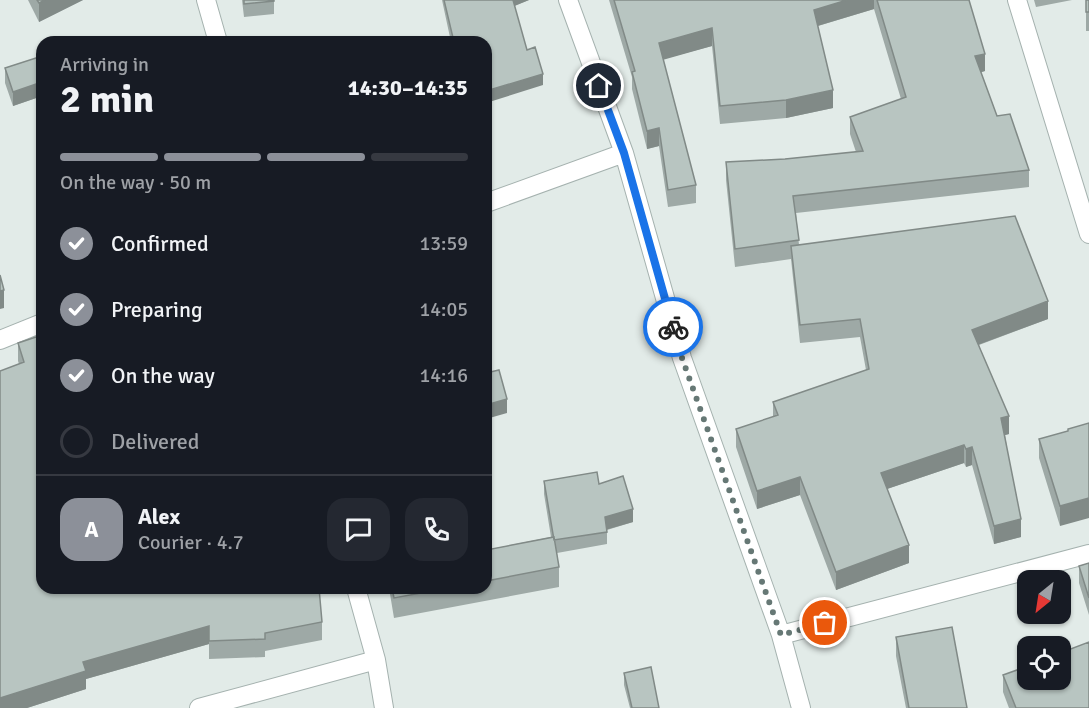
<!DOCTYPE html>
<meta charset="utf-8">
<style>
:root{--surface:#171b24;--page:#242831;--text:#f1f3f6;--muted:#9ea1a6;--line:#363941;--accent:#8c9099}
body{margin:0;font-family:Signika,sans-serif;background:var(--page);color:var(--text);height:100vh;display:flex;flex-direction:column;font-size:22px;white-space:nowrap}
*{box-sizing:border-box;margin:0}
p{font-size:20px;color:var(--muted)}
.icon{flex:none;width:33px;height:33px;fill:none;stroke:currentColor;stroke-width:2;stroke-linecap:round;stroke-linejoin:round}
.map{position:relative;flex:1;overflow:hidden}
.details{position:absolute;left:36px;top:36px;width:456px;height:558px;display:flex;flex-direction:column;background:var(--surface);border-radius:18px;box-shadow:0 2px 4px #0004}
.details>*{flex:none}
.needle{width:39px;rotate:210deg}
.controls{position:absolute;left:1017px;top:570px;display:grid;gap:12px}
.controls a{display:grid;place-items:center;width:54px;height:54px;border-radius:12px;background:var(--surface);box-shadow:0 2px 4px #0004;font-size:30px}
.pin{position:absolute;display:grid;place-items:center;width:51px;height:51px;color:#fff;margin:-26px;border:3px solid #fff;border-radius:50%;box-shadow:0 2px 6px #0007}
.courier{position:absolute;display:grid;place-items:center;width:60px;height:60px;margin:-30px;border:4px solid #1a73e8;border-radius:50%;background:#fff;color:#222;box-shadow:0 2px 8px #0007}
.head em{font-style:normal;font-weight:700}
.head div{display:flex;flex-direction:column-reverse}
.head{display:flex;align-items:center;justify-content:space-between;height:102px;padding:0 24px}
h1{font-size:39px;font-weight:700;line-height:45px}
.bar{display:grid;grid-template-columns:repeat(4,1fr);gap:9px 6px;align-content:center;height:72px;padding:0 24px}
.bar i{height:8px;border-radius:4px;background:var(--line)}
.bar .current{background:var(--accent)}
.bar p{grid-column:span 4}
.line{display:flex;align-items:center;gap:15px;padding:0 24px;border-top:2px solid var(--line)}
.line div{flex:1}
.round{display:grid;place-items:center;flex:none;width:63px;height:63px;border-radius:18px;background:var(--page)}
ol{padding:0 24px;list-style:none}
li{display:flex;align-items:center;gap:18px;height:66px}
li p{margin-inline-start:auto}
li .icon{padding:6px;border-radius:50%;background:var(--accent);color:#fff;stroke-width:4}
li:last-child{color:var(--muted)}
li i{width:33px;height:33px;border:3px solid var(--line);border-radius:50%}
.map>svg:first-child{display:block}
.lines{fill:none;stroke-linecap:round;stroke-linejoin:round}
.minor-casing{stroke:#a5b2af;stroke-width:20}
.minor{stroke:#fff;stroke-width:18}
.wall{fill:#9ea9a6}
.shaded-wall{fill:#818a87}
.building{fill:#b8c5c1;stroke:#818a87;stroke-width:1.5}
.done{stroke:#667875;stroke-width:6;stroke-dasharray:0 10.8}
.route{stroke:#1a73e8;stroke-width:8}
</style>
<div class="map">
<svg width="1089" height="708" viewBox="0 0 1089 708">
<rect width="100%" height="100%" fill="#e2ebe8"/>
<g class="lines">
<defs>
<path id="minor" d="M206,0L218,42
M568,0L624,153L682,358L781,635L801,708
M1017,0L1089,234
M486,203L624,153
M0,340L42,323
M356,588L376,660L384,708
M781,635L1089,554
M199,708L376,660"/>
</defs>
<!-- minor casing -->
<use href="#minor" class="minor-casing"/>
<!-- minor -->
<use href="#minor" class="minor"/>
</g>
<!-- wall -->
<path class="wall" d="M28,0H83L39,22Z
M242,0H274V14L244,17Z
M442,0H529L514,6L527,50L543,85L486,42H451Z
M609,0H969L985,71L981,72L997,116L1029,170V187L796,213L799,245L1048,319L979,345L1009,434L1005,435L1021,537L994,544L972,465L966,467L964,463L887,489L909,563L836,590L800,495L757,509L736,447V429L773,417V402L866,370L860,337L800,343L791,259L735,267L726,180V162L785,159L856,152L850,134V117L901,99L874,9L818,26L833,108L786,118L720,124L712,46L663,59L696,185V203L668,207L659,146L647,149L632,89V77Z
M1034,0H1072L1036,7Z
M1086,0H1089V31H1086Z
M42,56V96L13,106L5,83V68Z
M42,335V588L322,622V640L265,651V657L209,659V644L86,679V689L27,708H0L19,364L18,361V343Z
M1068,431L1060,526L1039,458V439Z
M544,481L599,484L633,522L607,530V544L557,553L559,567V587L394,618L389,588H486V550L551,537L544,494Z
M1089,563V615L1079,583V566Z
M896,637L967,708H906L896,656Z
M624,673L659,708H630L624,685Z
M1003,675L1089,708H1009L1003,692Z"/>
<!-- shaded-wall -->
<path class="shaded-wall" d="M45,0H83L39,22V3Z
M512,0H529L512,7Z
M847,0H874V9L814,27V10Z
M712,28V46L659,61V43Z
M985,54V71L975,74V56Z
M543,74V85L486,103V91Z
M42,82V96L13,106V92Z
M833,90V108L786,118V100Z
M659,128V146L647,149V131Z
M4,290V308L0,309V291Z
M1048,301V319L972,347V330Z
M507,399V413L486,419V405Z
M1009,416V434L1001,436V418Z
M964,445V463L881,491V473Z
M972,447V465L966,467V449Z
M800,477V495L757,509V491Z
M1089,498V518L1060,526V506Z
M633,509V522L605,530V517Z
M1021,519V537L994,544V526Z
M909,545V563L836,590V572Z
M209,626V644L86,679V689L27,708H0V698L83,662Z"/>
<!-- building -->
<path class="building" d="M37,0H45L39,3Z
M244,0H274V1L244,4Z
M444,0H513L527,50L535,47L543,74L486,91V42H454Z
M614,0H847L814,10L833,90L786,100L720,106L712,28L659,43L696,185L668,190L659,128L647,131L632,72L635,71Z
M877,0H969L985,54L975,56L997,116L1010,114L1029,170L793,196L799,240L735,249L726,162L785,159L863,151L850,117L906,97Z
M1086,0H1089V12H1086Z
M42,56V82L13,92L5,68Z
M1015,216L1048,301L972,330L1009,416L1001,418L1021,519L994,526L972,447L966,449L964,445L881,473L909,545L836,572L800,477L757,491L736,429L778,415L773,402L869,369L860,319L800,325L791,246Z
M0,275L4,290L0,291Z
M42,335V588H319L322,622L265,633V639L209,641V626L83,662L86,671L0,698V371L24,362L18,343Z
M499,370L507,399L486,405V373Z
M1089,423V498L1060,506L1039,439L1068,431V429Z
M597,472L599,484L623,476L633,509L605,517L607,532L554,540L544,481Z
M554,537L559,567L486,581V550Z
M1089,563V598L1079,566Z
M392,588H448L394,598Z
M952,627L967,708H909L896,637Z
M1089,642V708H1016L1003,675L1028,666V680H1060V653Z
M651,667L659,708H632L624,673Z"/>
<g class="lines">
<!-- done -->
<path class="done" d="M673,327L682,358L781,635L825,623"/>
<!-- route -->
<path class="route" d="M599,86L624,153L673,327"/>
</g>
</svg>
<div class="controls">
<a><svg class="needle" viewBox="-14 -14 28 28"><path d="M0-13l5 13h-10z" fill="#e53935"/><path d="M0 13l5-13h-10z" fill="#9ea1a6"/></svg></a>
<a><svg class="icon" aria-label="locate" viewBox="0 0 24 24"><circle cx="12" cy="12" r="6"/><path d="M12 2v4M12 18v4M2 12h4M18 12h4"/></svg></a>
</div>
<div class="pin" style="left:825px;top:623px;background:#ea580c"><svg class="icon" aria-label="bag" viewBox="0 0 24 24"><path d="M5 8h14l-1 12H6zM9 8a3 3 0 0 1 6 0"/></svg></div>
<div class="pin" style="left:599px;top:86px;background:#1f2937"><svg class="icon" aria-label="home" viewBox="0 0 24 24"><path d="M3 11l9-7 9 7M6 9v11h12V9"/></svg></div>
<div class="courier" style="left:673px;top:327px"><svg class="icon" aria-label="bike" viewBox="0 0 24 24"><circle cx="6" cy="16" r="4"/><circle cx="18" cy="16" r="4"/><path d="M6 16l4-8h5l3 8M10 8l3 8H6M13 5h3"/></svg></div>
<section class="details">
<div class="head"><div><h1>2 min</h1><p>Arriving in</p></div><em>14:30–14:35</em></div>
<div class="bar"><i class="current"></i><i class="current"></i><i class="current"></i><i></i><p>On the way · 50 m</p></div>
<ol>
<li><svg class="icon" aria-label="check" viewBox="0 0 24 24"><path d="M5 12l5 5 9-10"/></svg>Confirmed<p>13:59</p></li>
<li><svg class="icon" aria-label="check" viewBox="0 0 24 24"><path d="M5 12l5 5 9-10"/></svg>Preparing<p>14:05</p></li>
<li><svg class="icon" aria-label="check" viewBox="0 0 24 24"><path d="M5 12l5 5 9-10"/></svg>On the way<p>14:16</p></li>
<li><i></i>Delivered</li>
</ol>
<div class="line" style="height:108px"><b class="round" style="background:var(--accent);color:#fff">A</b><div><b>Alex</b><p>Courier · 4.7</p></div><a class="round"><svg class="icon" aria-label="chat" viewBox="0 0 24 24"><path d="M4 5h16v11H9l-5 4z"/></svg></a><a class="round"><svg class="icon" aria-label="phone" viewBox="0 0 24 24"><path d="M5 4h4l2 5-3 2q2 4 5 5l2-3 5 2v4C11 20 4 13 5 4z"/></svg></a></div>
</section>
</div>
